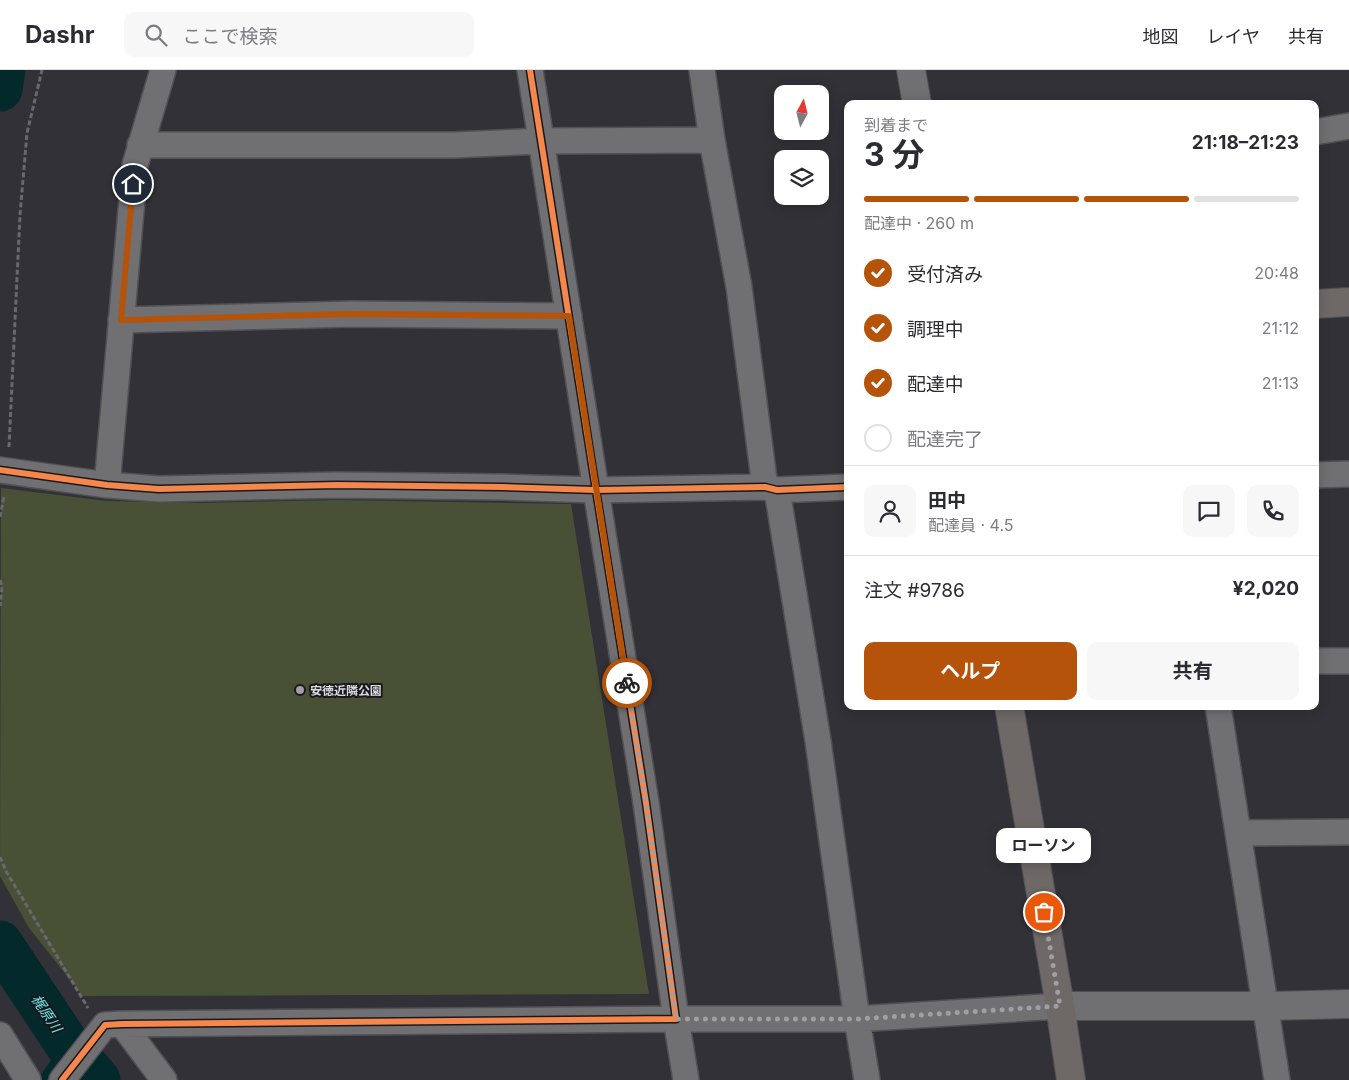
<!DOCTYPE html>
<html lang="ja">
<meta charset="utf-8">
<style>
:root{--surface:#fff;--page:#f7f7f7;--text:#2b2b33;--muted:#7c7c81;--line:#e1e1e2;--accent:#b45309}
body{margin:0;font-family:Inter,"Noto Sans JP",sans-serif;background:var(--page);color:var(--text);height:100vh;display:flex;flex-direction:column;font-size:19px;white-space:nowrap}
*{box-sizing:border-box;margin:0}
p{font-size:16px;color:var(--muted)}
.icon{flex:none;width:28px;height:28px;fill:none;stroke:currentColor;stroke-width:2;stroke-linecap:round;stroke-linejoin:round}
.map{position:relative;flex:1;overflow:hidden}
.side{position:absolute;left:844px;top:30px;width:475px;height:610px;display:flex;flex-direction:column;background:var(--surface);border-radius:10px;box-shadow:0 2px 12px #0003}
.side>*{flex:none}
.needle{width:32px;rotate:7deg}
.tools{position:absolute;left:774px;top:15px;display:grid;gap:10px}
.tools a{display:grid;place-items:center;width:55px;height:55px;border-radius:10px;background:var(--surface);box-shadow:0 2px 12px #0003;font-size:25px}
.pin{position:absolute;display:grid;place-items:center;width:42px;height:42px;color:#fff;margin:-21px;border:2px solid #fff;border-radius:50%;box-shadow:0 1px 5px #0007}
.courier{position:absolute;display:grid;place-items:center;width:50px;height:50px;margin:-25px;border:4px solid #b45309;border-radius:50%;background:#fff;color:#222;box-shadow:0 1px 6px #0007}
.bubble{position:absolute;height:35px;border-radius:10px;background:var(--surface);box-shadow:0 2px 12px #0003;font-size:16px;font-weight:700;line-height:35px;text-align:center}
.head em{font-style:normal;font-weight:700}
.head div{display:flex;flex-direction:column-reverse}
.head{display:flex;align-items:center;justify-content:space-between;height:85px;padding:0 20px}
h1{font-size:32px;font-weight:700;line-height:38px}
.bar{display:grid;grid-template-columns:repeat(4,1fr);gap:8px 5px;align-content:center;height:60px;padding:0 20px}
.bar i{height:6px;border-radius:4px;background:var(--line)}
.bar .selected{background:var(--accent)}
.bar p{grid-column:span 4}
.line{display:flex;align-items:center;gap:12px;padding:0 20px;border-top:1px solid var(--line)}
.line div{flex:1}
.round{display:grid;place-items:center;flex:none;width:52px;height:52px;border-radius:10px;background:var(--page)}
ol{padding:0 20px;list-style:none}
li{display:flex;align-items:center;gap:15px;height:55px}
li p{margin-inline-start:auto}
li .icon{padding:5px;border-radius:50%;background:var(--accent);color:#fff;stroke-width:4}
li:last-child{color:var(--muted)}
li i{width:28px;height:28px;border:2px solid var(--line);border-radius:50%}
.action{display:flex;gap:10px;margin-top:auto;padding:10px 20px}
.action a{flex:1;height:58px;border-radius:10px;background:var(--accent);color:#fff;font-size:20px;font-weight:700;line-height:58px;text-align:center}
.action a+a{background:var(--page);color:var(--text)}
header{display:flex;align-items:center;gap:30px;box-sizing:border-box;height:70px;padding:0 25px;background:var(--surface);border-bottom:1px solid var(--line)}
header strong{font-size:24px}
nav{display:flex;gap:28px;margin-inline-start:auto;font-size:18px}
.search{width:350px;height:45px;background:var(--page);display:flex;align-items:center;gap:12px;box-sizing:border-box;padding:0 18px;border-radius:10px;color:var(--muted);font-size:19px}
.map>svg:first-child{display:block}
.pitch{fill:#485136}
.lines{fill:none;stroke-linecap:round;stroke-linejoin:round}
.stream{stroke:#04292b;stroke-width:8}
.river{stroke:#04292b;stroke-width:45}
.minor-casing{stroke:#515055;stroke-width:28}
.tertiary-casing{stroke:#515055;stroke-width:30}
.secondary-casing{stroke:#515055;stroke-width:30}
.primary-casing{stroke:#515055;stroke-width:30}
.path{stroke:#69686d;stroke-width:3;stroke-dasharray:5 2.5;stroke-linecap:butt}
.minor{stroke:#706f72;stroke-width:25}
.tertiary{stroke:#706f72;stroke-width:28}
.secondary{stroke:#706f72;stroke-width:28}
.primary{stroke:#6e6866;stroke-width:28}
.cycleway-casing{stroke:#19181c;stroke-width:9}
.cycleway{stroke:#f5874c;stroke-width:6}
.done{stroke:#a09fa5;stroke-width:5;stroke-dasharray:0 9}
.route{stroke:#b45309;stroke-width:6}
.poi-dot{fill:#a09fa5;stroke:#19181c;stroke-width:2}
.labels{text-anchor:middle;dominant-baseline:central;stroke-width:4;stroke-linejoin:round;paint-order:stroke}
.poi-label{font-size:12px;font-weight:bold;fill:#dbdae0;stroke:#19181c;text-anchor:start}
.water-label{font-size:14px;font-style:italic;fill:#71e6e9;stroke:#19181c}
</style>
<header>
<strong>Dashr</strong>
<div class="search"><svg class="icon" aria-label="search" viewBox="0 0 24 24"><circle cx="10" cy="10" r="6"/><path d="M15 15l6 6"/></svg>ここで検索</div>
<nav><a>地図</a><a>レイヤ</a><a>共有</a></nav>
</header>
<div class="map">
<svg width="1349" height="1010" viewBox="0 0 1349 1010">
<rect width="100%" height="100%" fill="#323137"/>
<!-- pitch -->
<path class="pitch" d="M1,418L107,431L200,433L337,430L571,434L649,924L83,926L29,858L0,806Z"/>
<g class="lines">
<!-- stream -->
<path class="stream" d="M42,1010L67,974"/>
<!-- river -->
<path class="river" d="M0,19L3,0
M0,873L67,974L98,1010"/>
<defs>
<path id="minor" d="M702,0L712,70L739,217L765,417
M1315,62L1349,56
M140,75H454L542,71L712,70
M121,250L352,244L569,246
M0,400L107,415L159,419L337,415L503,417L596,420L530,0
M1315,405L1349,404
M107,415L135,95L163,0
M777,420L818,671L857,949L867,1010
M1315,591H1349
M1218,636L1277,1010
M1238,763L1349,762
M122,954L164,1010
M0,965L28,1010
M62,1010L105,955L122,954L676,949L646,733L596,420L765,417L777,420L848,417
M686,1010L676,949H857L1060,936"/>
<path id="tertiary" d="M1060,936H1266L1349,934"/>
<path id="secondary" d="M911,0L917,34"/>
<path id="primary" d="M1315,234L1349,232
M1009,636L1060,936L1071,1010"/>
</defs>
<!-- minor casing -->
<use href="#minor" class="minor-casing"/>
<!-- tertiary casing -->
<use href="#tertiary" class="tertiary-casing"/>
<!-- secondary casing -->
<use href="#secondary" class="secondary-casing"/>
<!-- primary casing -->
<use href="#primary" class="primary-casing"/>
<!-- path -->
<path class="path" d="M9,377L20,145L27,63L42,0
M0,447L4,426
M0,510L2,517L0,536
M0,787L6,801L88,938"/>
<!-- minor -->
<use href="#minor" class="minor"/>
<!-- tertiary -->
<use href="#tertiary" class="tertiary"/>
<!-- secondary -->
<use href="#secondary" class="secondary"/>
<!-- primary -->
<use href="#primary" class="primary"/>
<defs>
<path id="cycleway" d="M0,400L107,415L159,419L337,415L503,417L596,420L530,0
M62,1010L105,955L122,954L676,949L646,733L596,420L765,417L777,420L848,417"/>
</defs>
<!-- cycleway casing -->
<use href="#cycleway" class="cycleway-casing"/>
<!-- cycleway -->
<use href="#cycleway" class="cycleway"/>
</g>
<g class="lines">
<!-- done -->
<path class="done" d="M627,613L646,733L676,949H857L1060,936L1044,842"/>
<!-- route -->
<path class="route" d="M133,114L121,250L352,244L569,246L627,613"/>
</g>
<!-- markers -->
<circle class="poi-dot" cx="300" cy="620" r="5"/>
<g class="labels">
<!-- poi labels -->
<g class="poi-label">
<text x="310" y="620">安徳近隣公園</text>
</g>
<!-- water labels -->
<g class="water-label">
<text transform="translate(47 943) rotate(56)">梶原川</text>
</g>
</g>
</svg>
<div class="tools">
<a><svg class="needle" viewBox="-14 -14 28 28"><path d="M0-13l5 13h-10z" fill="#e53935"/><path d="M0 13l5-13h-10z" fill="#7c7c81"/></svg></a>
<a><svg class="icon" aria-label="layers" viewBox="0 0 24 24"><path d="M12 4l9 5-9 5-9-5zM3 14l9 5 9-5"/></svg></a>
</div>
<div class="pin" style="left:1044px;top:842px;background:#ea580c"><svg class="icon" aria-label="bag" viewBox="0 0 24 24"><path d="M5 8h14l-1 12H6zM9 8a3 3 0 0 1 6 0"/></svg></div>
<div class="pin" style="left:133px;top:114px;background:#1f2937"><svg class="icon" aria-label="home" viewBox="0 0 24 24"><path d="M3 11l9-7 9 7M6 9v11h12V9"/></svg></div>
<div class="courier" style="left:627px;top:613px"><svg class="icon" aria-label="bike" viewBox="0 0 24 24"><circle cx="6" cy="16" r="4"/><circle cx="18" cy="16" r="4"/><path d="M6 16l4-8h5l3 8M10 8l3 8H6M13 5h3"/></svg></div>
<div class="bubble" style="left:996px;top:758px;width:95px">ローソン</div>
<section class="side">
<div class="head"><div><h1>3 分</h1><p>到着まで</p></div><em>21:18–21:23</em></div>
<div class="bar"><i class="selected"></i><i class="selected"></i><i class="selected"></i><i></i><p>配達中 · 260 m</p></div>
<ol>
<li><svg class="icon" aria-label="check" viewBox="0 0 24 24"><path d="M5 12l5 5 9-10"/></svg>受付済み<p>20:48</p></li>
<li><svg class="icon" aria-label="check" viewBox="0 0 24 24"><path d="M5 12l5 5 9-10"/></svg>調理中<p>21:12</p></li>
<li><svg class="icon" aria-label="check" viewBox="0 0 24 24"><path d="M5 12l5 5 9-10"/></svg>配達中<p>21:13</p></li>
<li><i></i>配達完了</li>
</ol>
<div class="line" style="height:90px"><a class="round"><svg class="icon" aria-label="person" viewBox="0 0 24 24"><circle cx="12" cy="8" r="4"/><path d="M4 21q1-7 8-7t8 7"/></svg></a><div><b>田中</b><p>配達員 · 4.5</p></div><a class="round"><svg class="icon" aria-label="chat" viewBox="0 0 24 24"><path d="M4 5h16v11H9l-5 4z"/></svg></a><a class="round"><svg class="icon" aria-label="phone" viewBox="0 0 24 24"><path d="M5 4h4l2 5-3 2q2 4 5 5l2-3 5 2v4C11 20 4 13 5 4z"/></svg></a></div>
<div class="line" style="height:65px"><div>注文 #9786</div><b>¥2,020</b></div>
<div class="action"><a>ヘルプ</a><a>共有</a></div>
</section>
</div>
